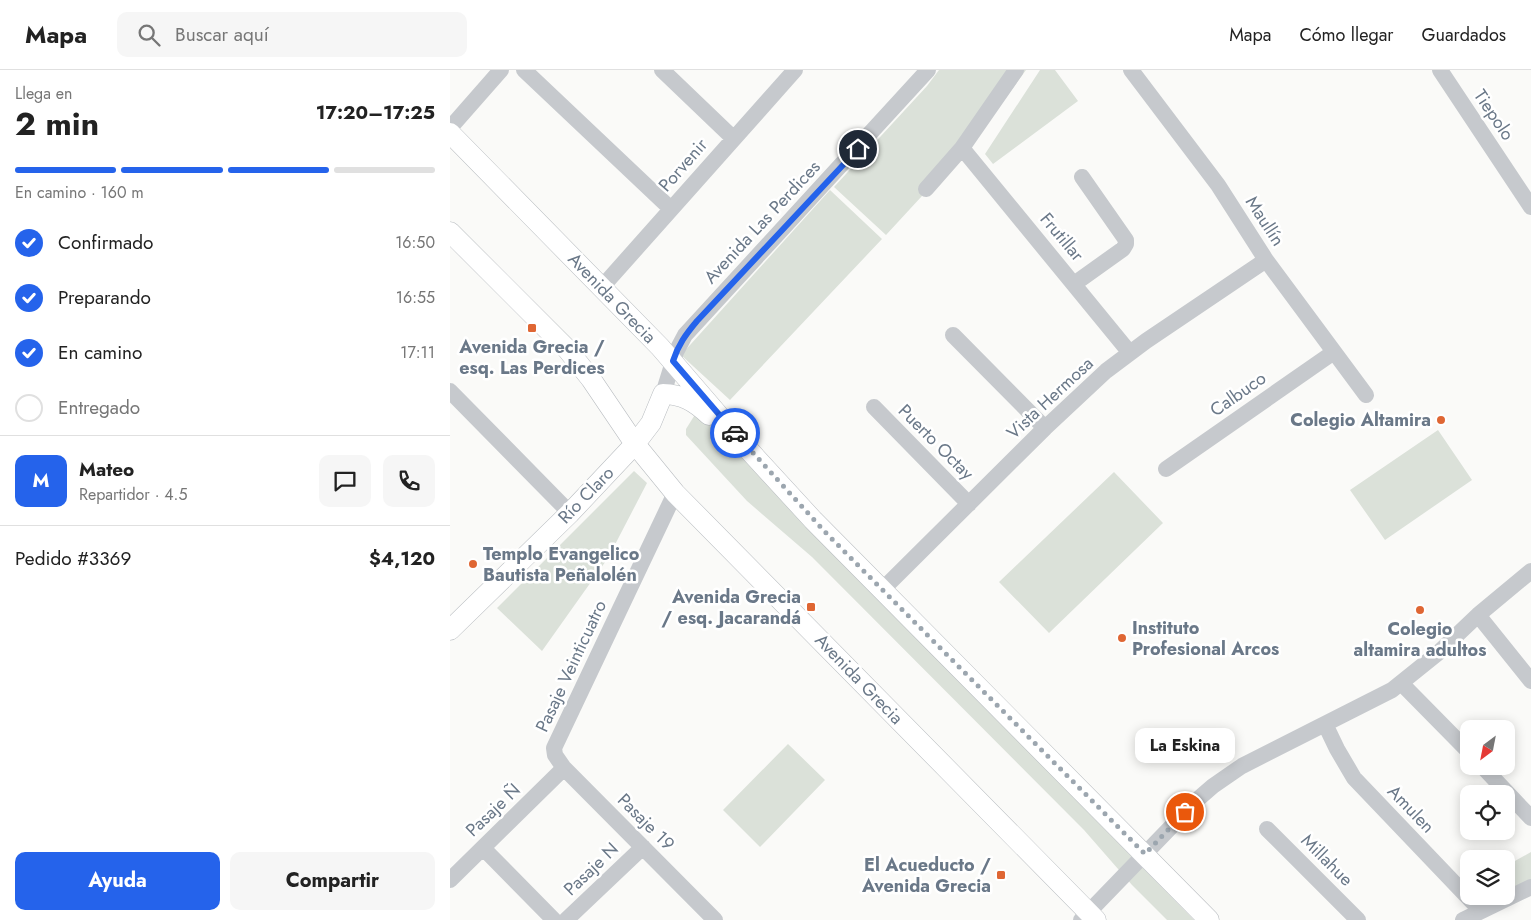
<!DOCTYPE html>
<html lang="es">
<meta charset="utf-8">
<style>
:root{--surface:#fff;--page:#f6f6f6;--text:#222;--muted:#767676;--line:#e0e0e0;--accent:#2563eb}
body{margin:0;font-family:Jost,sans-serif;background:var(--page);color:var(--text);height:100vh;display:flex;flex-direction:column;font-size:19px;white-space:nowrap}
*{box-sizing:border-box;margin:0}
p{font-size:16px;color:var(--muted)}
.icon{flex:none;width:28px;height:28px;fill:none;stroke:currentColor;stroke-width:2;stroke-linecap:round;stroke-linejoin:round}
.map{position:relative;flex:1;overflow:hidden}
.sheet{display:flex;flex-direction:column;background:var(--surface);width:450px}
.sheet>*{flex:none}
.needle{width:32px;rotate:212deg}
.fabs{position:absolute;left:1010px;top:650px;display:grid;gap:10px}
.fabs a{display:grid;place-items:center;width:55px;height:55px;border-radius:10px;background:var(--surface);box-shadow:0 2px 12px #0003;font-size:25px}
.pin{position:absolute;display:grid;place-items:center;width:42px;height:42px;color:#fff;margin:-21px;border:2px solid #fff;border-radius:50%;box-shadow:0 1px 5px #0007}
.courier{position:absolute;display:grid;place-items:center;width:50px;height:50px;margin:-25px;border:4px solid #2563eb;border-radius:50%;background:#fff;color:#222;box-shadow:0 1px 6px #0007}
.bubble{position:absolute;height:35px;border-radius:10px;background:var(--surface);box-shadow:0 2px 12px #0003;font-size:16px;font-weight:700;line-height:35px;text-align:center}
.summary em{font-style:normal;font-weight:700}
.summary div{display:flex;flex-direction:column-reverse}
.summary{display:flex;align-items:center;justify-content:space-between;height:85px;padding:0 15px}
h1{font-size:32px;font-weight:700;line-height:38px}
.bar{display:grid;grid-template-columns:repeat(4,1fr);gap:8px 5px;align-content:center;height:60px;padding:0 15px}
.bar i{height:6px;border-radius:4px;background:var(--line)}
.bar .on{background:var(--accent)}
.bar p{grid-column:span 4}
.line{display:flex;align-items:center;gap:12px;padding:0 15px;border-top:1px solid var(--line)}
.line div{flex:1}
.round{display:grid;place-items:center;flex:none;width:52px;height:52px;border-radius:10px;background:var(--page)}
ol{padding:0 15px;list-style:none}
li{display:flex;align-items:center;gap:15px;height:55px}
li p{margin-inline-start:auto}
li .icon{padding:5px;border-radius:50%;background:var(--accent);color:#fff;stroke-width:4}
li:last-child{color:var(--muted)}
li i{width:28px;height:28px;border:2px solid var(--line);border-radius:50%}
.action{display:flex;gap:10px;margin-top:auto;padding:10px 15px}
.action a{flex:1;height:58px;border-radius:10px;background:var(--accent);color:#fff;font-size:20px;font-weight:700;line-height:58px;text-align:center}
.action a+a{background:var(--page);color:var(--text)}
header{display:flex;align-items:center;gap:30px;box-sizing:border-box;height:70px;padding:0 25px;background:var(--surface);border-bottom:1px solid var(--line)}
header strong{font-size:24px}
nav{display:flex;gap:28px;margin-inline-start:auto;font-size:18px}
.search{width:350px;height:45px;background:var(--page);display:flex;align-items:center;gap:12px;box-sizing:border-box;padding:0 18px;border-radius:10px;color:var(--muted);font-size:19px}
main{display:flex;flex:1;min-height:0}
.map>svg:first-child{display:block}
.green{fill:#dbe1d9}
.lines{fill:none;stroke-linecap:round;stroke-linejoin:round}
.major-casing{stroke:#b9bdc1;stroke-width:21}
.minor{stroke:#c6c9cd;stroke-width:16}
.major{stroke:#fff;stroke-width:20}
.done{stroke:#9ca6af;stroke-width:5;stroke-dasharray:0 9}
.route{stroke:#2563eb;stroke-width:6}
.poi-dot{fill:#df6633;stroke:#fff;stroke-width:2}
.labels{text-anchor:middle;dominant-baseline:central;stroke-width:5;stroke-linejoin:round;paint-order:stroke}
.street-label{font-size:18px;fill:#6a7888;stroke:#fff}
.poi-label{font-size:18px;font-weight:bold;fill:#6a7888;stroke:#fff;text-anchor:end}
</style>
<header>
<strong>Mapa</strong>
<div class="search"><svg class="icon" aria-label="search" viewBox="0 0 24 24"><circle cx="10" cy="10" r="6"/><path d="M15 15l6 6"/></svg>Buscar aquí</div>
<nav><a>Mapa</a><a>Cómo llegar</a><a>Guardados</a></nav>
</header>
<main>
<section class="sheet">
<div class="summary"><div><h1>2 min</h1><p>Llega en</p></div><em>17:20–17:25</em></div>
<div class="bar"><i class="on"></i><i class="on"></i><i class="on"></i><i></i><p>En camino · 160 m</p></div>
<ol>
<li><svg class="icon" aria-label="check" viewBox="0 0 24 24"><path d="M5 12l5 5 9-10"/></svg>Confirmado<p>16:50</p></li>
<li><svg class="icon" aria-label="check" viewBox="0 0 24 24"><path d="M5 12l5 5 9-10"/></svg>Preparando<p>16:55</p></li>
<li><svg class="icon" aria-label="check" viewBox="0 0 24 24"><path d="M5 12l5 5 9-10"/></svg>En camino<p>17:11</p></li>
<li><i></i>Entregado</li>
</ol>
<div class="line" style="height:90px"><b class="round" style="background:var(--accent);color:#fff">M</b><div><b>Mateo</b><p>Repartidor · 4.5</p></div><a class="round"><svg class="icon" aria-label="chat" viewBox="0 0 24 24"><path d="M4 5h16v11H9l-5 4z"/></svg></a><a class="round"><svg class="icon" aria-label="phone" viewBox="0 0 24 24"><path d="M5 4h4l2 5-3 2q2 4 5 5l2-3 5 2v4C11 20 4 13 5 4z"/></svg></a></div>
<div class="line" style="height:65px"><div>Pedido #3369</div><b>$4,120</b></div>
<div class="action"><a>Ayuda</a><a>Compartir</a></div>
</section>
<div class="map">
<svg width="1081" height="850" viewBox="0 0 1081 850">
<rect width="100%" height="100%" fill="#fafaf8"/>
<!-- green -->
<path class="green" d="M489,0H576L531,62L436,165L384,117L477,16Z
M590,0H605L628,31L543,94L535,84Z
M380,120L432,169L280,330L231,285Z
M246,343L254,347L341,440L744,850H717L682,815L634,760L362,487L297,431L236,365V359Z
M988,360L1022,410L935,470L900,420Z
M184,401L197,413L158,488L92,581L47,538Z
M664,402L713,453L599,563L549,512Z
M338,674L375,710L310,777L273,740Z
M1081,782V811L1056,823V796Z"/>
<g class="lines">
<defs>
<path id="major" d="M0,63L210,277L296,377L363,450L759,850
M0,162L117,279L141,309L185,374L225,423L646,850
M0,560L120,443L185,374L201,353L213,324C232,324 245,332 259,345"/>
</defs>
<!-- major casing -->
<use href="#major" class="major-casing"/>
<!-- minor -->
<path class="minor" d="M74,0L221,139
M212,0L283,68
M681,0L768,115L816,190L916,325
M990,0L1081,137
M0,58L51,0
M512,78L680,283
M476,119L512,78L566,0
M624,214L673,179L676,174V170L632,107
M152,217L345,0
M503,265L595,358
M0,321L120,443
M213,324L226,282L235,265L478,0
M424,337L519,434
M716,399L884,282
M225,423L104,678L105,685L114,698L265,850
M432,520L595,358L656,301L696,271L816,190
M1028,545L1081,611
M951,613L1019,682
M875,654L887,679L904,708L1031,841
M1032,696L1081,748
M817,759L908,850
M33,778L104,850
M0,810L114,698
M116,850L193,777
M631,850L748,729L763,716L792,696L942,620L988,583L1028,545L1081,501
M1013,850L1081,817"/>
<!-- major -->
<use href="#major" class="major"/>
</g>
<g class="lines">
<!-- done -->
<path class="done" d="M285,363L377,464L695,784L735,742"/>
<!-- route -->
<path class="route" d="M285,363L223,291C228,275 236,264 247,251L408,79"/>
</g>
<!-- markers -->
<g class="poi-dot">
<rect x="77" y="253" width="10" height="10" rx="2.5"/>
<circle cx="991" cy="350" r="5"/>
<circle cx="23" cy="494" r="5"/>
<rect x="356" y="532" width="10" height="10" rx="2.5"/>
<circle cx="970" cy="540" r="5"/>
<circle cx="672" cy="568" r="5"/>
<rect x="546" y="800" width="10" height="10" rx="2.5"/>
</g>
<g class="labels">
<!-- street labels -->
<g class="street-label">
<text transform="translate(1044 45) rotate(56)">Tiepolo</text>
<text transform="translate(233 95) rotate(-49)">Porvenir</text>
<text transform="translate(815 151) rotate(57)">Maullín</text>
<text transform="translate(312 152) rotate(-47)">Avenida Las Perdices</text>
<text transform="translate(612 167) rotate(50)">Frutillar</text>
<text transform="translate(162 228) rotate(46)">Avenida Grecia</text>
<text transform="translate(788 324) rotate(-35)">Calbuco</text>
<text transform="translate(600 328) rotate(-43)">Vista Hermosa</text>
<text transform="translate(486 372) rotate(45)">Puerto Octay</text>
<text transform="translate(136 425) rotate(-46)">Río Claro</text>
<text transform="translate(121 596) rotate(-65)">Pasaje Veinticuatro</text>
<text transform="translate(409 609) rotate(46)">Avenida Grecia</text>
<text transform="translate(961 739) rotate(46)">Amulen</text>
<text transform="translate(43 740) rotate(-44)">Pasaje Ñ</text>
<text transform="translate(196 752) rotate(45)">Pasaje 19</text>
<text transform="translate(877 790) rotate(45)">Millahue</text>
<text transform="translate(141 799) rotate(-44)">Pasaje N</text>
</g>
<!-- poi labels -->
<g class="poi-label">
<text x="82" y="277" text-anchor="middle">Avenida Grecia /<tspan x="82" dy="21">esq. Las Perdices</tspan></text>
<text x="981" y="350">Colegio Altamira</text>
<text x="33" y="484" text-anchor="start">Templo Evangelico<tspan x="33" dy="21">Bautista Peñalolén</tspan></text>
<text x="351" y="527">Avenida Grecia<tspan x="351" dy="21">/ esq. Jacarandá</tspan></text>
<text x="682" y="558" text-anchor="start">Instituto<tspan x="682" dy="21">Profesional Arcos</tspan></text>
<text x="970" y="559" text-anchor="middle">Colegio<tspan x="970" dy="21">altamira adultos</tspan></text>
<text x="541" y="795">El Acueducto /<tspan x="541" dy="21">Avenida Grecia</tspan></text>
</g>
</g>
</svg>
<div class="fabs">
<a><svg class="needle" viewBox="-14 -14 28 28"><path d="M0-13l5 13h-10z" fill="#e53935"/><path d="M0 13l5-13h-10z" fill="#767676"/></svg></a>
<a><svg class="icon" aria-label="locate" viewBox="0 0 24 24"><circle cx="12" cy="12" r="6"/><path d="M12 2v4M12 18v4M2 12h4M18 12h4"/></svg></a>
<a><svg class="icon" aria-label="layers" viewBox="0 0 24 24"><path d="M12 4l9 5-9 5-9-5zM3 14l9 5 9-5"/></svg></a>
</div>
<div class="pin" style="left:735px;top:742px;background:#ea580c"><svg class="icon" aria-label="bag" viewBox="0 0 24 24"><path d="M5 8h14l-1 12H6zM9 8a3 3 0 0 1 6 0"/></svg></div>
<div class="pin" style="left:408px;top:79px;background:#1f2937"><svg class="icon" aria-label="home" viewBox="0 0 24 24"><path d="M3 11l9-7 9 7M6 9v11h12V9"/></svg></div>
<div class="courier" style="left:285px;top:363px"><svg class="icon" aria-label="car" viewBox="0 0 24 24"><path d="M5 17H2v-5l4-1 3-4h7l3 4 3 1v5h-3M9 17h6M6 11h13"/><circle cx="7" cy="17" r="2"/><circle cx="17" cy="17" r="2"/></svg></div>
<div class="bubble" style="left:685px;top:658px;width:100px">La Eskina</div>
</div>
</main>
